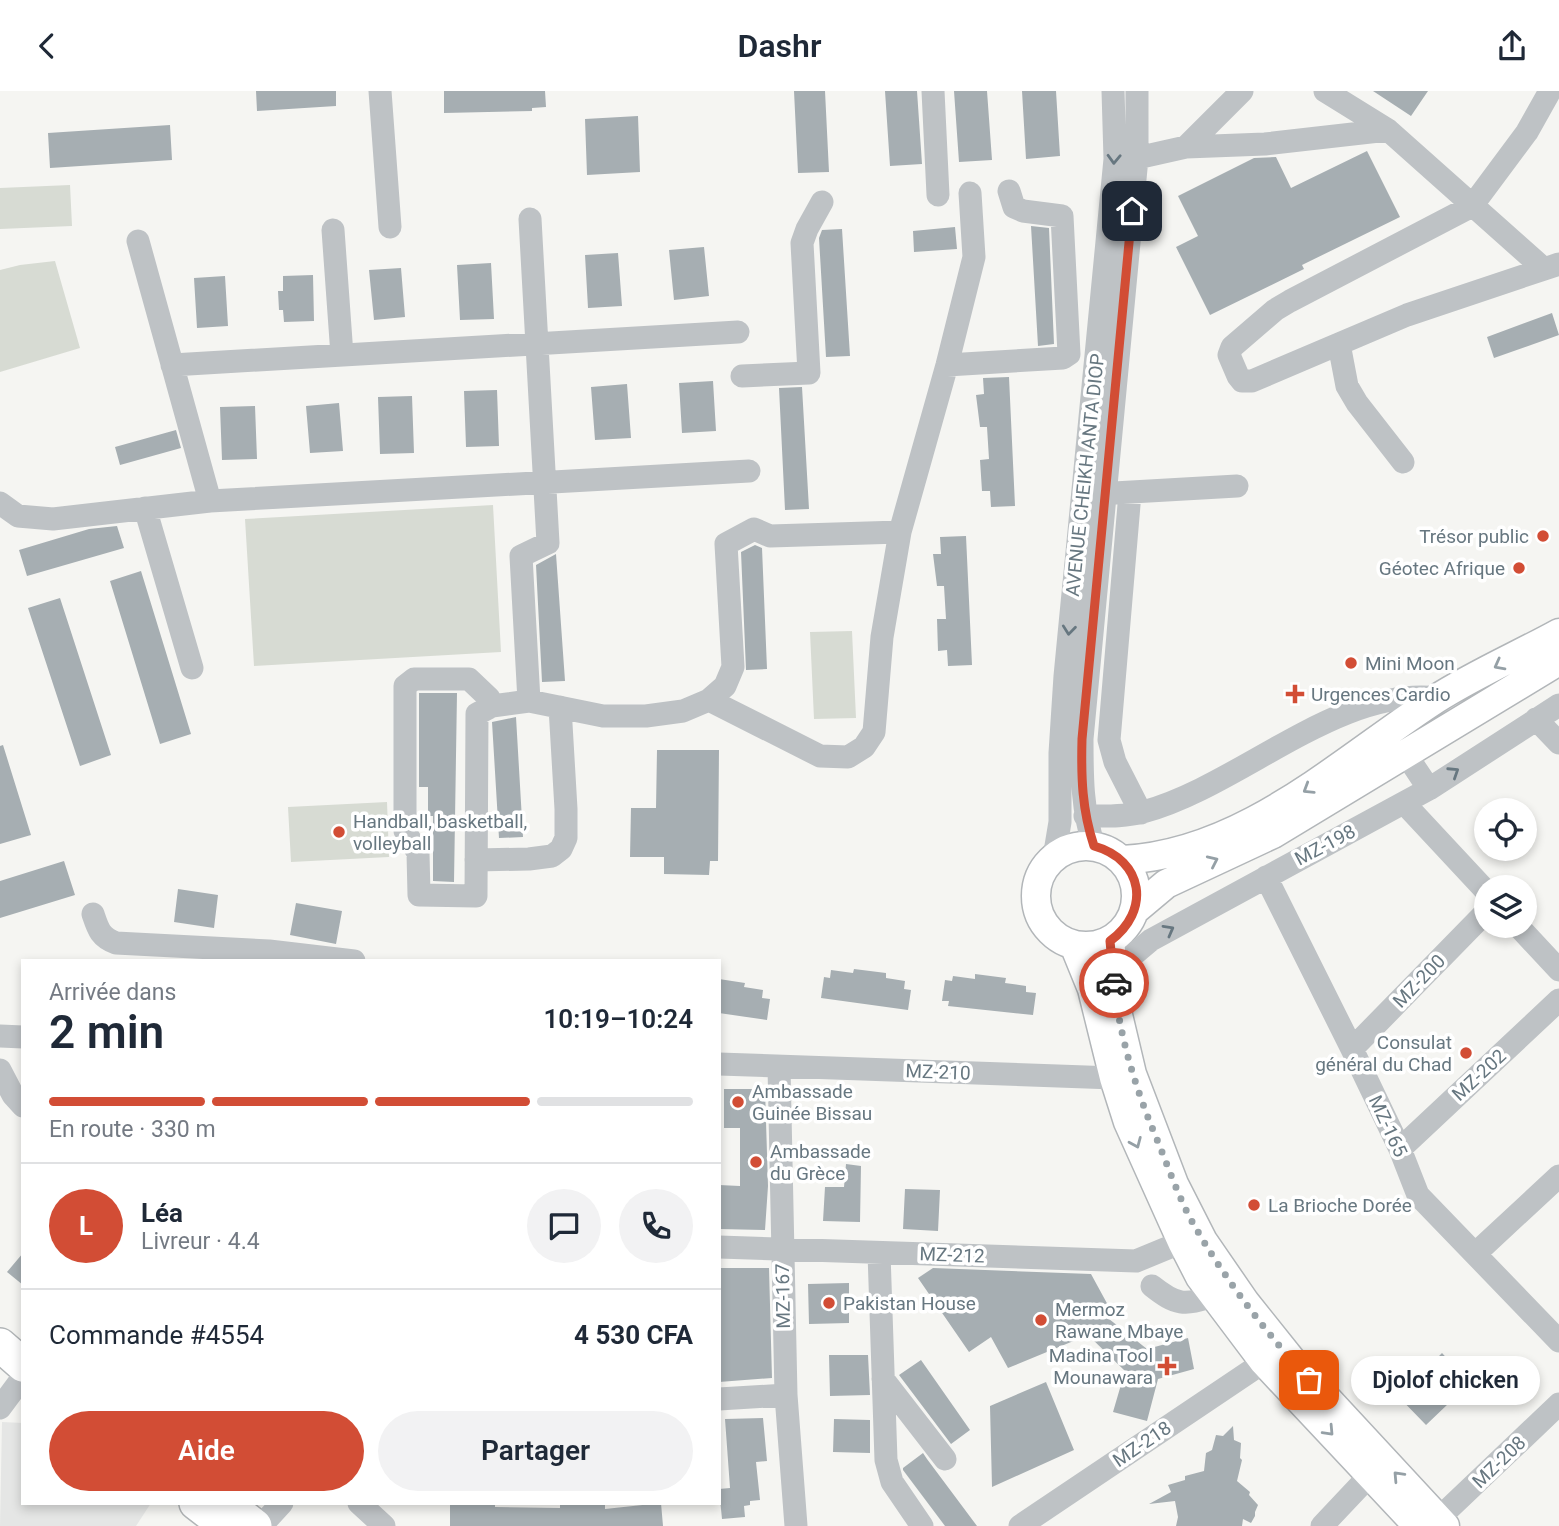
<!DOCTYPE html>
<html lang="fr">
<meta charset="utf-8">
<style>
:root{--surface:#fff;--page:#f2f2f3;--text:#1f2937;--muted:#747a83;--line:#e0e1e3;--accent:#d24d35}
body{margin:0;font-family:Roboto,sans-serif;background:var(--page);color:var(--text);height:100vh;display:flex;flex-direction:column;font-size:26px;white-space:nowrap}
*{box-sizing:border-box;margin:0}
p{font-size:23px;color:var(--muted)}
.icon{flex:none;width:38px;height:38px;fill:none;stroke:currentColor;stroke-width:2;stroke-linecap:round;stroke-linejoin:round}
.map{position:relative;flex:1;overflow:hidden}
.sheet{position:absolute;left:21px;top:868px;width:700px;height:546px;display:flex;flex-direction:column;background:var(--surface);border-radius:0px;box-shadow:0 4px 10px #0003}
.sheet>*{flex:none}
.controls{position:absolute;left:1474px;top:707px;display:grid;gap:14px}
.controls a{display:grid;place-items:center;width:63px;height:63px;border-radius:50%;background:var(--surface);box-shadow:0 4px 10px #0003;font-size:35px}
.pin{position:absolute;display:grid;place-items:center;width:60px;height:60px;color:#fff;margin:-30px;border-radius:14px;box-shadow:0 4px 10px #0006}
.courier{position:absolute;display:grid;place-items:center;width:70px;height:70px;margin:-35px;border:5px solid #d24d35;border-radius:50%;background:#fff;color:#222;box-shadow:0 2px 9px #0007}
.bubble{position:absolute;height:49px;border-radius:24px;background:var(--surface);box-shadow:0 4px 10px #0003;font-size:23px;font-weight:600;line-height:49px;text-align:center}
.summary em{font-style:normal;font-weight:600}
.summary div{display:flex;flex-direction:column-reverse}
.summary{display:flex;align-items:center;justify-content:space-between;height:119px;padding:0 28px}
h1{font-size:46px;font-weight:600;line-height:52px}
.bar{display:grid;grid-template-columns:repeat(4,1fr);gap:10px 7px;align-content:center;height:84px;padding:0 28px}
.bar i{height:9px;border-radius:5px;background:var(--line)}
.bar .selected{background:var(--accent)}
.bar p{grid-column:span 4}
.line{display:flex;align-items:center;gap:18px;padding:0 28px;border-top:2px solid var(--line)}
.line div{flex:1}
.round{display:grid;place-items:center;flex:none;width:74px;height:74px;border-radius:37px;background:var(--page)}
.button{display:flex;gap:14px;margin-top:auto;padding:14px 28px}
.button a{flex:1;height:80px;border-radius:42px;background:var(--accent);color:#fff;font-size:28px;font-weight:600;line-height:80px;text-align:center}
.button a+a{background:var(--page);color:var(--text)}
header{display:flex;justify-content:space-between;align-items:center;height:91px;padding:0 28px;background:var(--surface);font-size:32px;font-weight:600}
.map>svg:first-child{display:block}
.built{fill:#e5e6e5}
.green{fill:#d7dbd3}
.building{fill:#a6aeb2}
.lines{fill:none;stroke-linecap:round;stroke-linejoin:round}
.major-casing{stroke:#b2b6b9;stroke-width:31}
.highway-casing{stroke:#b1b5b7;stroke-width:36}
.minor{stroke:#bec2c5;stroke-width:23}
.major{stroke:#fff;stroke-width:28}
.highway{stroke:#fff;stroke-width:33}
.oneway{stroke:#677780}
.oneway2{stroke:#95a0a6}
.done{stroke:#99a3a8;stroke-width:7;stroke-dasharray:0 12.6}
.route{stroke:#d24d35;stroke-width:9}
.poi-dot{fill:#d24d35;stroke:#fff;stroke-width:2.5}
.labels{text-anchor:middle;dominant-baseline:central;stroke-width:7;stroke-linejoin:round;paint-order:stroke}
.street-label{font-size:19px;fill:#677780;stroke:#fff}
.poi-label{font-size:19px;fill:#677780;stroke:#fff;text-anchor:start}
</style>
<header><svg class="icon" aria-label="back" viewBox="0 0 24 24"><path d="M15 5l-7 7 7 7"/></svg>Dashr<svg class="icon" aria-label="share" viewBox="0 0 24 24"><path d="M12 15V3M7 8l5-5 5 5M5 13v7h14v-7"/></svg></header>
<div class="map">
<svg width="1559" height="1435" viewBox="0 0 1559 1435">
<rect width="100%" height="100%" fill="#f5f5f2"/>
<!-- built -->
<path class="built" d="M2,1331L23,1332V1412H151L136,1435H0Z"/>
<!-- green -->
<path class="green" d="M70,94L72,135L0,138V97Z
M55,170L80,257L0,281V179L20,174Z
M493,414L501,561L254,575L245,428Z
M852,540L856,627L814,628L810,541Z
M387,711L389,766L291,771L288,716Z"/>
<!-- building -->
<path class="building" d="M256,0H336V15L257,20Z
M444,0H545L546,16L532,17V20L444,22Z
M794,0H825L829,81L798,82Z
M885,0H917L922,73L890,75Z
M954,0H987L992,69L959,71Z
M1022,0H1056L1060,65L1026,68Z
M1373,0H1428L1411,25Z
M638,25L640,81L587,84L585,28Z
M170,34L172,69L50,77L48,42Z
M1367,60L1400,126L1302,174L1304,178L1210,224L1176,156L1198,145L1178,105L1254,67L1276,66L1291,97Z
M1031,135L1049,137L1054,253L1038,255Z
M955,136L957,158L914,161L913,140Z
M842,138L850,265L826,266L819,147L822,139Z
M704,156L709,205L674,209L669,159Z
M618,162L622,215L588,217L585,164Z
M491,172L494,228L460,229L457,174Z
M401,177L405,226L374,229L369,179Z
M313,184L314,230L284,231L283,219H279L278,200H283V185Z
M225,185L228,235L197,237L194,187Z
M1552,222L1559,244L1494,267L1487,246Z
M1009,286L1015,415L991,416L990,400H982L980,369L989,368L987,336H980L976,304L984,303L983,287Z
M713,290L716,340L682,342L679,292Z
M627,293L631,347L595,349L591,296Z
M802,296L809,418L785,419L779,297Z
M497,299L499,355L466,356L464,300Z
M412,305L414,362L380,363L378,306Z
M339,312L343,360L310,362L306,315Z
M255,315L257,368L222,369L220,316Z
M176,339L181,357L120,374L115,356Z
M117,435L124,457L27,485L19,459L89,438Z
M966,445L972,574L948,575L947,559L938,560L937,528H946L944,495H937L933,463H941L940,446Z
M755,454L762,457L767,578L746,579L741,461Z
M556,463L565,590L542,591L536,474Z
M141,480L191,643L160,653L110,490Z
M60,507L111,664L80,675L28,517Z
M419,602H457L454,791L433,790V725H428V696H419Z
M516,626L523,746L499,747L492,631Z
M3,654L31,744L0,753V655Z
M657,659H719L718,770H710L709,784L664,783V766H630L631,717H656Z
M64,770L75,804L0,827V790Z
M178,798L218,804L214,837L174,831Z
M296,812L342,820L336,853L290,844Z
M854,878L886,882V887L905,890L904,898L911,899L908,919L821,907L824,886L830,887L831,879L853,882Z
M975,883L1006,887L1005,892L1026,895V901L1036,902L1033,924L948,915L949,910H942L945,889L952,890L953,885L975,888Z
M719,888L745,892L744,896L763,899L762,907L770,908L767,929L719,922Z
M724,998H765L768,1095L765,1139L719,1138V1094L740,1095V1037H724Z
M846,1073L861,1075L860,1131L823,1130L825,1096H844Z
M905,1098L940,1099L938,1140L903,1138Z
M23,1162V1194L7,1181Z
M719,1177H769L772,1287L719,1291Z
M933,1177L1091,1183L1109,1216L1104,1224L1147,1258L1188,1247L1194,1278L1158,1288L1147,1330L1113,1321L1125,1280L1088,1244L1008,1277L991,1246L969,1261L918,1187Z
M849,1192V1232L809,1233L808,1193Z
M1442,1262L1470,1292L1426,1334L1393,1300L1427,1268L1431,1273Z
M829,1264H868L870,1304L830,1305Z
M921,1269L970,1339L951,1353L899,1284Z
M1046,1291L1074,1359L992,1396L990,1315Z
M763,1327L767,1370L756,1371L760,1409L750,1410V1414L744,1415L745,1426L722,1428L719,1398L730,1397L725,1328Z
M834,1328L870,1329V1362L833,1361Z
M1233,1335L1234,1349L1241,1352L1240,1367L1242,1369L1237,1390L1250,1401L1249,1404L1258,1414L1255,1421V1425L1251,1432L1243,1428L1242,1435H1176L1178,1426L1175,1410L1149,1413L1171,1401L1168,1394L1185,1389V1385L1204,1380L1206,1362L1212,1359L1216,1344L1223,1345Z
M923,1362L927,1368L977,1435H945L903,1379V1377Z
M450,1412H495V1416L560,1417V1412H605V1418L661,1412L663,1435H450Z"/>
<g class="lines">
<defs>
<path id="major" d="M1036 805a50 50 0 1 1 100 0a50 50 0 1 1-100 0Z
M1122,769C1244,763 1339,671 1436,608C1475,583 1519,564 1559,542
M1135,819L1166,793L1273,743L1559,570
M1110,850L1118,924L1132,983L1174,1093L1203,1150L1245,1211L1293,1271L1445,1435
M1074,854L1092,898L1114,987L1128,1031L1182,1151L1200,1186L1264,1271L1418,1435"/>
<path id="highway" d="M0,1254L23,1274
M196,1412L226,1435
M226,1412L255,1435"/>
</defs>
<!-- major casing -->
<use href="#major" class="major-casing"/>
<!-- highway casing -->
<use href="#highway" class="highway-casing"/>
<!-- minor -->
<path class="minor" d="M380,0L390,136
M933,0L938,104
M1325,0L1388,39L1543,177
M1550,0L1527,41L1472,115L1290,210L1275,219L1232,256L1229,264L1238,285L1242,290H1252L1407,224L1559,173
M1186,56L1242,0
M1137,67L1186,56L1265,53L1388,39
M333,139L342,264
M138,150L210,410
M1339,253L1347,295L1357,312L1403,371
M172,274L738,241
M947,274L1063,267L1069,263L1062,125L1023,120L1014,116L1009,100
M742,285L809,282L802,152L807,138L822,111
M1114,402L1237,395
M1130,402L1109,649L1115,671L1141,722
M0,412L18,425L53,428L210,410L749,380
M145,417L192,577
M709,609L820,665L848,666L864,656L874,641L882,546L900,441L947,274L974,166L970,102
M529,610L521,465L548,452L530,128
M492,615L477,623L476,805L419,804L418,762L405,740V595L414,588H469L489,607L492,615L529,610L603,625H646L683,620L709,609L725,595L733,576L726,453L754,438L770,445L900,441
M1536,628L1559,652
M1405,662L1429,698
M1404,712L1486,800
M1085,725C1104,725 1125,726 1143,721C1240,695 1338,595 1438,607
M1094,755C1082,719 1082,686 1082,648L1137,67V0
M1054,767L1060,731V662L1065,585L1115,68L1113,0
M476,769L529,768L552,765L561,758L566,747V718L560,616
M1266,786L1352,958L1400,1058L1418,1104L1559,1250
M93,823C98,838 100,846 116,852L269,860L354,870
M1518,835L1559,879
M1112,876L1126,870L1151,849L1429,698L1559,614
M0,945L23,946
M1352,958L1486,821
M719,973L1114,987
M779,976L786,1304L796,1435
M0,979L13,1004L23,1015
M1400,1058L1559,909
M719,1156L1136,1170L1182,1151
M879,1162L886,1369L892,1391L922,1435
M1475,1163L1559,1085
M1152,1195C1176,1214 1184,1215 1213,1205
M883,1288L945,1368
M719,1308L786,1304
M0,1317L23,1286
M359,1412L384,1435
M1438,1428L1559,1313
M261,1435L282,1412
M1020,1435L1264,1271
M1322,1435L1370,1384"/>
<!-- major -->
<use href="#major" class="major"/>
<!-- highway -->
<use href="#highway" class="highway"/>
</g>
<!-- one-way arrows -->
<defs><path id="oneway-chevron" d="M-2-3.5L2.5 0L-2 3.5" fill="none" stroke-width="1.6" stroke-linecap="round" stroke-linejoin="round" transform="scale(1.75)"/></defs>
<g class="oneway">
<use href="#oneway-chevron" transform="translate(1114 68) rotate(92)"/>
<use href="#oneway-chevron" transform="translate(1069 539) rotate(96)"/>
<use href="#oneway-chevron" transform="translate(1454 681) rotate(-33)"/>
<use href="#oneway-chevron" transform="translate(1169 839) rotate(-29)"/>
</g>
<g class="oneway2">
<use href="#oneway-chevron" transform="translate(1499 574) rotate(152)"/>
<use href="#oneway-chevron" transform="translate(1308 698) rotate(148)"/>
<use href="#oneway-chevron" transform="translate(1213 770) rotate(-25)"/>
<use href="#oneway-chevron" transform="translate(1136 1052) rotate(67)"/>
<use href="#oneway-chevron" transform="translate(1329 1340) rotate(47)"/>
<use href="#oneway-chevron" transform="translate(1398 1385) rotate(-133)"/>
</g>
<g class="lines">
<!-- done -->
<path class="done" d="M1114,892C1120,948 1136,999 1158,1051C1168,1076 1177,1101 1189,1125C1222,1185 1264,1239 1309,1289"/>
<!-- route -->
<path class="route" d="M1114,892L1110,850C1151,820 1144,769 1094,755C1082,719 1081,686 1082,648L1132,120"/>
</g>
<!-- markers -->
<g class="poi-dot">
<circle cx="1543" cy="445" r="7"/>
<circle cx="1519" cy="477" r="7"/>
<circle cx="1351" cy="572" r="7"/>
<path d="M1291.5 592.5h7v7h7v7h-7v7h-7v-7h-7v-7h7z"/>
<circle cx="339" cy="741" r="7"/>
<circle cx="1466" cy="962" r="7"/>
<circle cx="738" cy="1011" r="7"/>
<circle cx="756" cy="1071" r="7"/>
<circle cx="1254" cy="1114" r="7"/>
<circle cx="829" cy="1212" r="7"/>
<circle cx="1041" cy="1229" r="7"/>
<path d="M1163.5 1264.5h7v7h7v7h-7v7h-7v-7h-7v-7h7z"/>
</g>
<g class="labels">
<!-- street labels -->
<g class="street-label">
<text transform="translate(1085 384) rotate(-84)">AVENUE CHEIKH ANTA DIOP</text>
<text transform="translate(1325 754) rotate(-28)">MZ-198</text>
<text transform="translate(1419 890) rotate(-46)">MZ-200</text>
<text transform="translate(938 981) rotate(2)">MZ-210</text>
<text transform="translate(1479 984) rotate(-43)">MZ-202</text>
<text transform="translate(1388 1035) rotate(65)">MZ-165</text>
<text transform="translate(952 1164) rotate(2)">MZ-212</text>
<text transform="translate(783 1205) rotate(-91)">MZ-167</text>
<text transform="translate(1142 1353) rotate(-34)">MZ-218</text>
<text transform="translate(1499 1371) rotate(-44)">MZ-208</text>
</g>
<!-- poi labels -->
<g class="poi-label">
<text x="1529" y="445" text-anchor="end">Trésor public</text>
<text x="1505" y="477" text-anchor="end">Géotec Afrique</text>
<text x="1365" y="572">Mini Moon</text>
<text x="1311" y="603">Urgences Cardio</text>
<text x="353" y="730">Handball, basketball,<tspan x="353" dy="22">volleyball</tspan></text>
<text x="1452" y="951" text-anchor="end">Consulat<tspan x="1452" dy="22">général du Chad</tspan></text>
<text x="752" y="1000">Ambassade<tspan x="752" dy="22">Guinée Bissau</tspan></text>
<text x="770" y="1060">Ambassade<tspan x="770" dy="22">du Grèce</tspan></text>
<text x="1268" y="1114">La Brioche Dorée</text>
<text x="843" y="1212">Pakistan House</text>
<text x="1055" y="1218">Mermoz<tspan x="1055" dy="22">Rawane Mbaye</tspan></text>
<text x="1153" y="1264" text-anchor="end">Madina Tool<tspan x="1153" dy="22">Mounawara</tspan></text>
</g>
</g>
</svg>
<div class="controls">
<a><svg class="icon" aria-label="locate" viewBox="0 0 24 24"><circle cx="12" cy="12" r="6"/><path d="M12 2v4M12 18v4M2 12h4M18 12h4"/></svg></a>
<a><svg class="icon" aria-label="layers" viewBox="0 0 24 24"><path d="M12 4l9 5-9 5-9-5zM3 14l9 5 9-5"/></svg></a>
</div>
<div class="pin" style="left:1309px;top:1289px;background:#ea580c"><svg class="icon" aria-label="bag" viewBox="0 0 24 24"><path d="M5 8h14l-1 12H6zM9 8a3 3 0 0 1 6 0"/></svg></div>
<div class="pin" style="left:1132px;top:120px;background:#1f2937"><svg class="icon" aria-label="home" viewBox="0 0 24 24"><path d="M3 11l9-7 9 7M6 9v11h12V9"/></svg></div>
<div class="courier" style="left:1114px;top:892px"><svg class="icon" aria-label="car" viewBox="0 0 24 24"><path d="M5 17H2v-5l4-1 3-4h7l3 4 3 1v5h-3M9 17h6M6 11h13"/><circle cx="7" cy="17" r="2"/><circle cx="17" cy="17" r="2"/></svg></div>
<div class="bubble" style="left:1351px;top:1265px;width:189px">Djolof chicken</div>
<section class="sheet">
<div class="summary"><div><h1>2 min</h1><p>Arrivée dans</p></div><em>10:19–10:24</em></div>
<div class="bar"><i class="selected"></i><i class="selected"></i><i class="selected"></i><i></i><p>En route · 330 m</p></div>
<div class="line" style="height:126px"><b class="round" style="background:var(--accent);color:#fff">L</b><div><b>Léa</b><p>Livreur · 4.4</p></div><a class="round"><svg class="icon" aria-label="chat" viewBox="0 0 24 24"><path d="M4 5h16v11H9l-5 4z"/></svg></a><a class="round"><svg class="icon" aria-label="phone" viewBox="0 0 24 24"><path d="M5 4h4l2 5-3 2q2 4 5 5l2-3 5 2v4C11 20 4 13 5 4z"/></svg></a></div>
<div class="line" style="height:91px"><div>Commande #4554</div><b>4 530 CFA</b></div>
<div class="button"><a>Aide</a><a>Partager</a></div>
</section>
</div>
